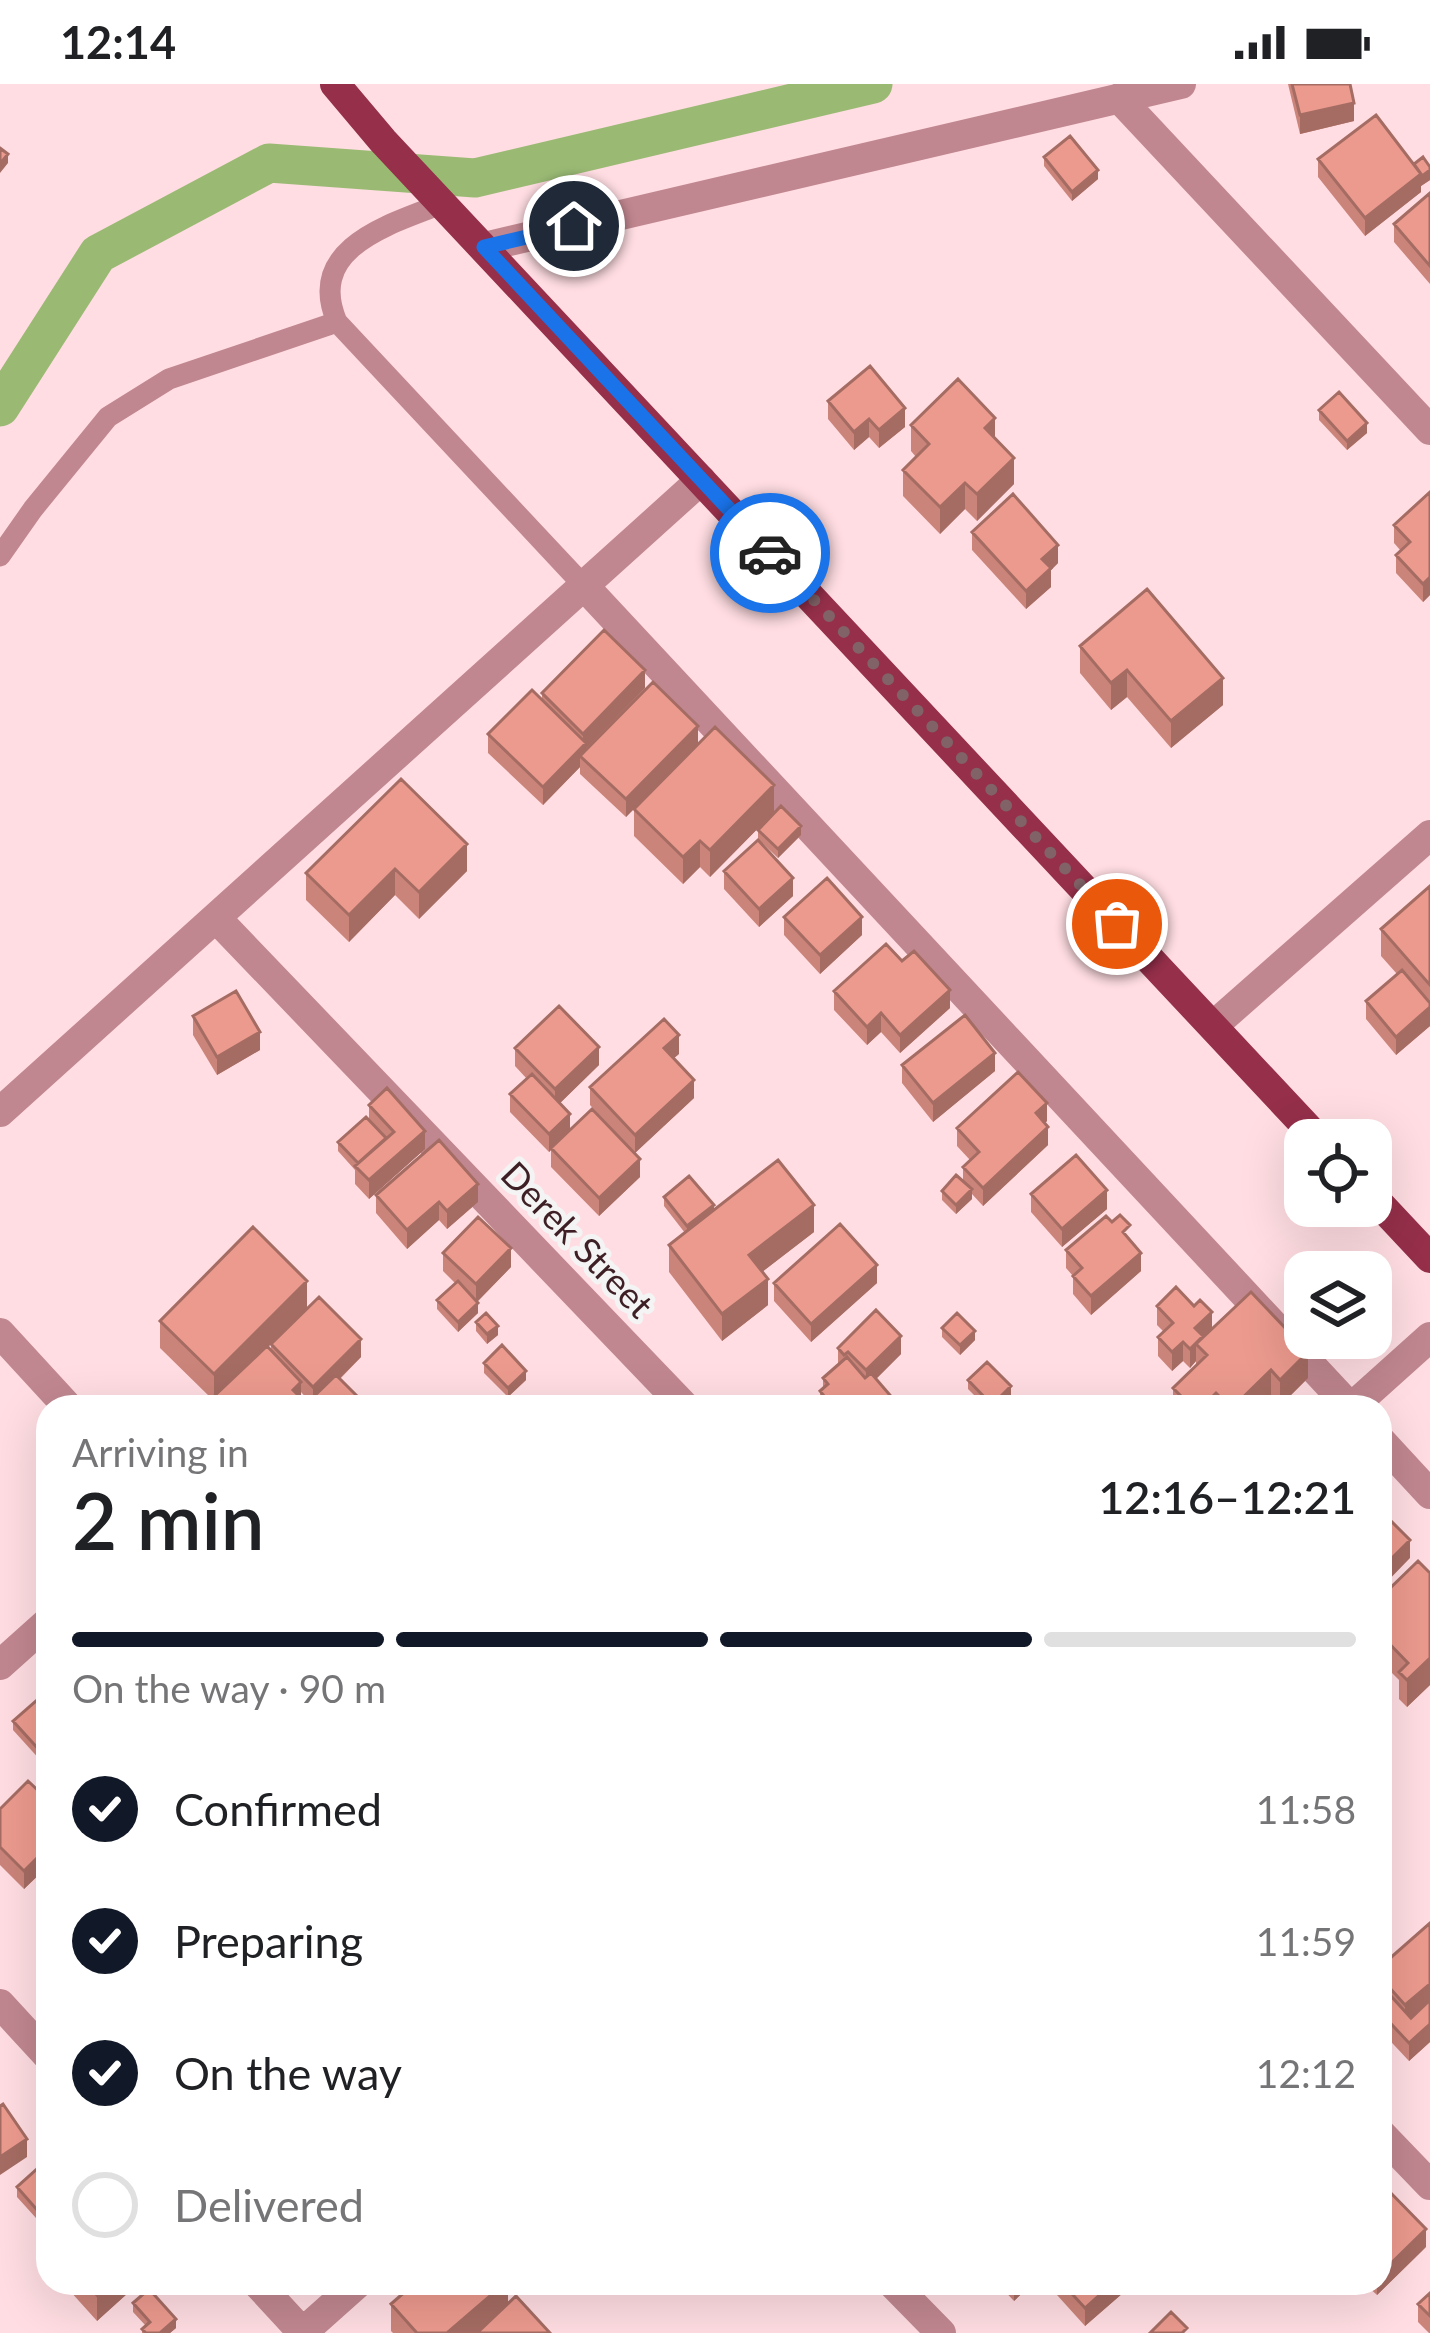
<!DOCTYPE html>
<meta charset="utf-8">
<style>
:root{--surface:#fff;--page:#f2f2f2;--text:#202124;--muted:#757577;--line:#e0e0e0;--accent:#111827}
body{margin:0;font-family:Lato,sans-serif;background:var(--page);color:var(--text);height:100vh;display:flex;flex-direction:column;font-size:45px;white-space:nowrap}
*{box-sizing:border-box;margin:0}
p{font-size:39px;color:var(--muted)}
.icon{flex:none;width:66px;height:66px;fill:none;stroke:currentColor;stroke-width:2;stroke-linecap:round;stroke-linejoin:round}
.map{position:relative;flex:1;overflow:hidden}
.side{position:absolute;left:36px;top:1311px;width:1356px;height:900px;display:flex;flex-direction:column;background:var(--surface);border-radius:36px;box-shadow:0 12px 48px #0002}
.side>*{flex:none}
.fabs{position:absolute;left:1284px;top:1035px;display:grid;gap:24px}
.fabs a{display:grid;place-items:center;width:108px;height:108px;border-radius:24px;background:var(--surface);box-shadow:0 12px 48px #0002;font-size:60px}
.pin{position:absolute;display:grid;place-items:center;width:102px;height:102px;color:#fff;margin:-51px;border:6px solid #fff;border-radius:50%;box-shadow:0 3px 12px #0007}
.courier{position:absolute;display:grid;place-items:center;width:120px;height:120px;margin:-60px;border:9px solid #1a73e8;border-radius:50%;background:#fff;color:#222;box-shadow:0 3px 15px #0007}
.head em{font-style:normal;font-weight:600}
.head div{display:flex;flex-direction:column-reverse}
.head{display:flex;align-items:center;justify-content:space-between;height:204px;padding:0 36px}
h1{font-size:78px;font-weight:600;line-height:90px}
.bar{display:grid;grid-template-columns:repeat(4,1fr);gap:18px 12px;align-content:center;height:144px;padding:0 36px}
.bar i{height:15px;border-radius:9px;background:var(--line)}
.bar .active{background:var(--accent)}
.bar p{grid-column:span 4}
ol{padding:0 36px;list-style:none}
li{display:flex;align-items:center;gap:36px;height:132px}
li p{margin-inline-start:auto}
li .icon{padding:12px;border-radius:50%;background:var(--accent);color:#fff;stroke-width:4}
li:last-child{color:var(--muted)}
li i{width:66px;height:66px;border:6px solid var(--line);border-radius:50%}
.status{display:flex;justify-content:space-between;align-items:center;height:84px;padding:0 60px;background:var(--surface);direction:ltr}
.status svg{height:33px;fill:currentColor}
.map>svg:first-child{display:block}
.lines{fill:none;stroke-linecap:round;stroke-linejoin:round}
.canal{stroke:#9aba74;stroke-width:39}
.service{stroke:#c18790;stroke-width:21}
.minor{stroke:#c18790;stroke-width:30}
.primary{stroke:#952f4a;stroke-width:30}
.wall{fill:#cb847a}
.shaded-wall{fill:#a56c63}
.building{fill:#ec9a8e;stroke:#a56c63;stroke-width:3}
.done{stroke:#816267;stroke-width:12;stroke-dasharray:0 21.6}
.route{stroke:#1a73e8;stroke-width:15}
.labels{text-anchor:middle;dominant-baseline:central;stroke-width:10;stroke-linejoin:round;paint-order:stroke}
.street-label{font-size:36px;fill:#3d1f25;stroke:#f4f4f4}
</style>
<div class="status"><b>12:14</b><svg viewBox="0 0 49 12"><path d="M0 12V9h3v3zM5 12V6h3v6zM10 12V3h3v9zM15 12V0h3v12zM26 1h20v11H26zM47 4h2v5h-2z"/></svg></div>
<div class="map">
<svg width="1430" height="2249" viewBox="0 0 1430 2249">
<rect width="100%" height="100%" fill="#ffdde2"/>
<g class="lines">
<!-- canal -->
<path class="canal" d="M0,323L98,170L269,79L475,94L873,0"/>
<!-- service -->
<path class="service" d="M444,119C391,140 305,163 337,238L585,503
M0,472L33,425L108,333L169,295L337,238"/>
<!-- minor -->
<path class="minor" d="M1119,14L1430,346
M484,163L1181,0
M585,503L1350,1323
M216,834L685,1323
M1213,942L1430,751
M0,1028L701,396
M0,1249L68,1323
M1352,1323L1430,1253
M1380,1356L1430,1410
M0,1581L48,1538
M0,1920L48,1972
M1380,2049L1430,2101
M257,2199L303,2249
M892,2199L941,2249
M302,2249L358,2199"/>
<!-- primary -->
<path class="primary" d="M335,0L383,57L1319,1056
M1371,1111L1430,1174"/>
</g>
<!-- wall -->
<path class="wall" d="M1288,0H1350L1354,37L1300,50Z
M1044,73L1098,95L1072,117L1044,82Z
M1318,75L1414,80L1430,83V96L1421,102V108L1365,152L1318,93Z
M1430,109V200L1394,158V140Z
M828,317L905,343L879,364L869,353L854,366L828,335Z
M1319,326L1367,349L1347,366L1319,336Z
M911,341L995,354L1014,400L977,437L965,425L940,450L903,412V386L916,373L911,367Z
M1430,408V511L1423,518L1396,489V471L1401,467L1394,459V441Z
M972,448L1058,479L1051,486V503L1026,525L972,466Z
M1080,562L1223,621L1171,664L1127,613L1111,626L1080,589Z
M645,604L586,666L698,660L626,733L580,690V683L543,721L488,669V650L542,616V609Z
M401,695L467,787L419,835L395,811L349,858L306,816V789Z
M634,725L774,728L710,793L700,783L683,800L634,752Z
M758,746L801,751L778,774L758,755Z
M724,787L793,812L759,843L724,805Z
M1430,802V942L1396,971L1366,935V917L1397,890L1381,872V845Z
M784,833L862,851L820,890L784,851Z
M834,907L950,924L900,969L881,948L867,961L834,926Z
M193,932L260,966L217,991L193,951Z
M515,964L599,981L560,1019L570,1046L624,1058L590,1021V1003L679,970L674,974L694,1014L635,1069L640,1093L599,1132L551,1083V1066L549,1068L510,1028V1010L527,995L515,982Z
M902,981L995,987L933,1038L902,999Z
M369,1021L425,1065L369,1115L355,1100V1086L338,1067V1058L369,1036Z
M1047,1037L1045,1039L1048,1061L983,1122L972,1110V1115L956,1130L942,1116V1107L963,1098V1083L970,1076L957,1062V1044Z
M1031,1110L1107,1125L1062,1163L1031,1128Z
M376,1111L478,1118L447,1145L439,1136L407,1165L376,1129Z
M664,1113L714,1126L814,1148L762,1188L768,1221L722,1257L669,1188V1161L685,1149L664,1122Z
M1130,1155L1141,1187L1091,1231L1073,1210V1192L1066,1184V1166Z
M443,1169L511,1183L477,1218L478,1229L458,1248L437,1225V1216L455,1199L443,1187Z
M774,1199H877L811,1258L774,1217Z
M1157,1222L1212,1245L1308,1294L1280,1322L1271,1313L1260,1323H1173V1304L1196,1282V1277L1190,1284L1183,1277L1172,1287L1158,1272V1253L1164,1248L1157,1241Z
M307,1224L268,1263L271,1267V1260L361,1273L340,1295L309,1317L301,1308V1323H208V1318L211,1314L160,1264V1237Z
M476,1238L498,1251L487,1260L476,1247Z
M942,1244L975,1256L960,1271L942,1253Z
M838,1264L901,1270L876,1295L895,1323H820V1307L823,1304V1294L838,1281Z
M484,1279L526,1296L508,1313L484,1289Z
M968,1296L1011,1311L999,1323H986L968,1305Z
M1430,1489V1601L1407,1623L1399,1615V1596L1380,1577V1514Z
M48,1628L42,1678L13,1646V1637Z
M48,1716V1782L24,1805L0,1781V1725Z
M1430,1839V1958L1409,1977L1380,1946V1883Z
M48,2098V2141L45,2144L17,2113V2103Z
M1426,2163L1377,2211L1364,2199H1380Z
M70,2199H139L97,2237L70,2207Z
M410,2199H508V2220L550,2249H393L391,2247V2220L410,2203Z
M997,2199H1033L1014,2217Z
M1048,2199H1131V2202L1085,2242L1048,2201Z
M1430,2209V2249H1429L1418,2238V2220Z
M133,2219L176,2244L170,2249H142V2245L146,2242L133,2228Z"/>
<!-- shaded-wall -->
<path class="shaded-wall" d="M1354,19V37L1300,50V31Z
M8,70V79L0,89V80Z
M1098,86V95L1072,117V108Z
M1430,86V96L1421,102V108L1365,152V134L1421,90Z
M905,324V343L879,364V346Z
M995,334V361L985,344Z
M869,335V353L854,366V348Z
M1367,339V349L1347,366V357Z
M1014,374V400L977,437V410Z
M965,399V425L940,450V423Z
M1058,461V479L1051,486V503L1026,525V507L1042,475Z
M1430,493V511L1423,518V500Z
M645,586V604L586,664V677L580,672V683L543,721V703L583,663V650Z
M1127,586V613L1111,626V599Z
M1223,594V621L1171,664V637Z
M698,642V660L626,733V715Z
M774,701V728L710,793V766Z
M801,742V751L778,774V765Z
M700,757V783L683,800V773Z
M467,760V787L419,835V808Z
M395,785V811L349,858V831Z
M793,794V812L759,843V825Z
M862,833V851L820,890V871Z
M950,906V924L900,969V951Z
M1430,923V942L1396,971V953Z
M881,929V948L867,961V943Z
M260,948V966L217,991V973Z
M679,951V970L664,982V964Z
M599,963V981L555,1024V1005Z
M995,969V987L933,1038V1019Z
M694,996V1014L635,1069V1051Z
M1047,1019V1037L1036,1047V1029Z
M570,1030V1048L549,1068V1050Z
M1048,1043V1061L983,1122V1104Z
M425,1047V1065L369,1115V1096Z
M640,1075V1093L599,1132V1114Z
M478,1100V1118L447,1145V1127Z
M972,1105V1115L956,1130V1121Z
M1107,1106V1125L1062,1163V1145Z
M439,1118V1136L407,1165V1146Z
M714,1121V1131L687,1151V1142Z
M814,1121V1148L749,1198V1171Z
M511,1164V1183L476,1219V1200Z
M1141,1169V1187L1091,1231V1212Z
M877,1181V1199L811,1258V1240Z
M768,1195V1221L722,1257V1230Z
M307,1197V1224L214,1317V1290Z
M478,1219V1229L458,1248V1238Z
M1212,1228V1247L1196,1262V1277L1190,1284V1265L1195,1244Z
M498,1242V1251L487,1260V1250Z
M975,1247V1256L960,1271V1261Z
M901,1252V1270L866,1305V1286Z
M361,1255V1273L313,1321V1303Z
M1183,1258V1277L1172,1287V1268Z
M1308,1268V1294L1280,1322V1296Z
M1271,1286V1313L1260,1323H1233Z
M526,1287V1296L508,1313V1304Z
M301,1298V1323H291L293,1306Z
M1011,1302V1311L999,1323H992V1321Z
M1216,1309V1323H1202Z
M1386,1390V1409L1380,1415V1396Z
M1410,1456V1474L1380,1505V1486Z
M1430,1574V1601L1407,1623V1596Z
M48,1664V1673L42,1678V1669Z
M1384,1753V1780L1380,1784V1757Z
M48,1763V1782L24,1805V1787Z
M1430,1900V1918L1405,1940V1921Z
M1430,1940V1958L1409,1977V1959Z
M27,2055V2073L0,2091V2073Z
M1426,2145V2163L1377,2211V2199H1380V2190Z
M110,2199H139L97,2237V2211Z
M505,2199H508V2222L478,2249H447Z
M1014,2199H1033L1014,2217Z
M1113,2199H1131V2202L1085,2242V2224Z
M176,2235V2244L170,2249H160Z"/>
<!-- building -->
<path class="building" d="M1292,0H1350L1354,19L1300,31Z
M1376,31L1421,90L1365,134L1318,75Z
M1070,52L1098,86L1072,108L1044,73Z
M0,64L8,70L0,80Z
M1423,73L1430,83V86L1421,93V90L1414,80Z
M1430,109V182L1394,140Z
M870,282L905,324L879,346L869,335L854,348L828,317Z
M958,295L995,334L985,344L1014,374L977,410L965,399L940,423L903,386L929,360L911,341Z
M1339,308L1367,339L1347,357L1319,326Z
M1430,408V493L1423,500L1396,471L1410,458L1394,441Z
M1013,410L1058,461L1042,475L1051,484L1026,507L972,448Z
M1147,505L1223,594L1171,637L1127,586L1111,599L1080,562Z
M604,546L645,586L583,650L542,609Z
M653,598L698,642L626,715L580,672Z
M532,606L586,659L543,703L488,650Z
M715,643L774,701L710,766L700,757L683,773L634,725Z
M401,695L467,760L419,808L395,785L349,831L306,789Z
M781,722L801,742L778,765L758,746Z
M758,756L793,794L759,825L724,787Z
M827,794L862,833L820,871L784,833Z
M1430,802V901L1381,845Z
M886,860L902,877L914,867L950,906L900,951L881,929L867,943L834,907Z
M1402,886L1430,919V923L1396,953L1366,917Z
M236,907L260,948L217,973L193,932Z
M559,922L599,963L555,1005L515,964Z
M965,931L995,969L933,1019L902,981Z
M664,935L679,951L664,964L694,996L635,1051L590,1003Z
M1018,988L1047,1019L1036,1029L1048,1043L983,1104L963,1083L979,1068L957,1044Z
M532,990L570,1030L549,1050L510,1010Z
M387,1004L425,1047L369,1096L355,1082L394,1048L369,1021Z
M592,1025L640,1075L599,1114L551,1064Z
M366,1033L386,1054L358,1079L338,1058Z
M439,1056L478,1100L447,1127L439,1118L407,1146L376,1111Z
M1076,1071L1107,1106L1062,1145L1031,1110Z
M778,1076L814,1121L749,1171L768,1195L722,1230L669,1161Z
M956,1091L972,1105L956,1121L942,1107Z
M689,1092L714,1121L687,1142L664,1113Z
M1120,1131L1130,1141L1123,1148L1141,1169L1091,1212L1073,1192L1082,1184L1066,1166L1106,1132L1112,1138Z
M478,1133L511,1164L476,1200L443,1169Z
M840,1140L877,1181L811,1240L774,1199Z
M253,1143L307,1197L214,1290L160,1237Z
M458,1197L478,1219L458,1238L437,1216Z
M1176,1203L1194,1222L1200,1216L1212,1228L1195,1244L1203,1252L1190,1265L1183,1258L1172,1268L1158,1253L1173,1239L1157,1222Z
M1251,1208L1308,1268L1280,1296L1271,1286L1233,1323H1230L1216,1309L1202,1323H1192L1173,1304L1207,1271L1196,1260Z
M319,1213L361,1255L313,1303L271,1260Z
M876,1226L901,1252L866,1286L848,1268L844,1271L838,1264Z
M486,1229L498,1242L487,1250L476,1238Z
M957,1229L975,1247L960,1261L942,1244Z
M502,1261L526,1287L508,1304L484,1279Z
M267,1262L301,1298L293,1306L301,1314L291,1323H213L208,1318Z
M847,1273L865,1294L871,1289L895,1317L889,1323H833L820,1307L828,1300L823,1294Z
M987,1278L1011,1302L992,1321L968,1296Z
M336,1291L368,1323H303Z
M1380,1426L1410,1456L1380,1486Z
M1418,1477L1430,1489V1574L1407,1596L1399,1588L1408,1579L1380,1550V1514Z
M37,1616L48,1628V1664L42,1669L13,1637Z
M28,1697L48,1716V1763L24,1787L0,1763V1725Z
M1430,1839V1900L1405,1921L1380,1893V1883Z
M1380,1900L1411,1934L1430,1916V1940L1409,1959L1380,1928Z
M3,2020L27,2055L0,2073V2022Z
M37,2085L48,2098V2132L45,2135L17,2103Z
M1385,2103L1426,2145L1380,2190V2108Z
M87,2199H110L97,2211Z
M415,2199H505L447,2249H417L391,2220Z
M1062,2199H1113L1085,2224Z
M149,2205L176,2235L160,2249H146L142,2245L150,2238L133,2219Z
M1430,2209V2232L1418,2220Z
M516,2212L550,2249H477Z
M1171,2228L1187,2244L1182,2249H1150Z"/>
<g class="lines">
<!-- done -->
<path class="done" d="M770,469L1117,840"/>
<!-- route -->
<path class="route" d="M574,142L484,163L770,469"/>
</g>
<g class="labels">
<!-- street labels -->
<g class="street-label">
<text transform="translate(578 1155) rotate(46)">Derek Street</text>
</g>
</g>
</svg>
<div class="fabs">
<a><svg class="icon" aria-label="locate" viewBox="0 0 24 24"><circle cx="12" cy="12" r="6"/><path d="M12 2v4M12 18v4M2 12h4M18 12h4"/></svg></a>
<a><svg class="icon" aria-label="layers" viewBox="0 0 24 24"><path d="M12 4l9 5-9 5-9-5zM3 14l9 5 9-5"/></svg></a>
</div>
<div class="pin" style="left:1117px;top:840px;background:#ea580c"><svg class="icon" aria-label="bag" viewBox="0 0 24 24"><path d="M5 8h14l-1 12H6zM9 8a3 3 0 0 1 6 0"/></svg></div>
<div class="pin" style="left:574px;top:142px;background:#1f2937"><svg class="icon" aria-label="home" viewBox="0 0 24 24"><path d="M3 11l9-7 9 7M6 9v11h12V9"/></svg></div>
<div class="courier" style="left:770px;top:469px"><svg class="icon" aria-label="car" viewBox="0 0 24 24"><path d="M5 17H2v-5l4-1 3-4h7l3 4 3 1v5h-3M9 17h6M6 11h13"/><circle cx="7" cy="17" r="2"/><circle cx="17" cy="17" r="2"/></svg></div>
<section class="side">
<div class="head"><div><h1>2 min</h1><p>Arriving in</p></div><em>12:16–12:21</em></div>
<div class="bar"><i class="active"></i><i class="active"></i><i class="active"></i><i></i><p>On the way · 90 m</p></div>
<ol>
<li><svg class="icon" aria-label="check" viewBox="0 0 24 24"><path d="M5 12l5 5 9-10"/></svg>Confirmed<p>11:58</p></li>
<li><svg class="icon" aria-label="check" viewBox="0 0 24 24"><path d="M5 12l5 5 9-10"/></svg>Preparing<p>11:59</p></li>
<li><svg class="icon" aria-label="check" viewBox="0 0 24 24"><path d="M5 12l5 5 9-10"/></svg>On the way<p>12:12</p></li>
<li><i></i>Delivered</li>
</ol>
</section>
</div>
